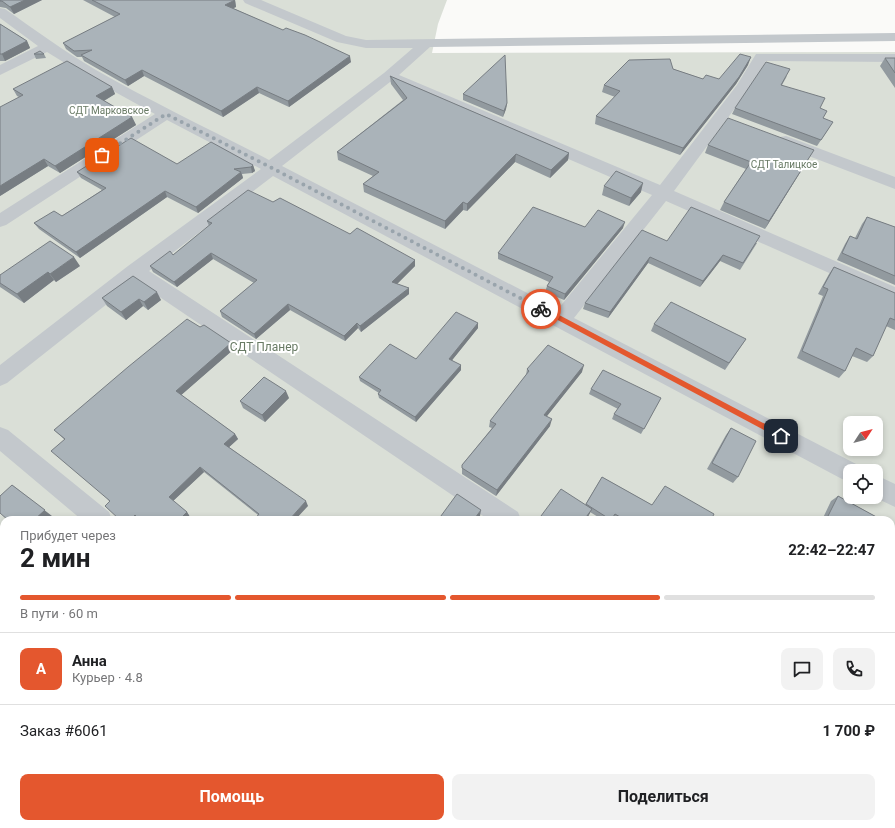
<!DOCTYPE html>
<html lang="ru">
<meta charset="utf-8">
<style>
:root{--surface:#fff;--page:#f2f2f2;--text:#202124;--muted:#757577;--line:#e0e0e0;--accent:#e4572e}
body{margin:0;font-family:Roboto,sans-serif;background:var(--page);color:var(--text);height:100vh;display:flex;flex-direction:column;font-size:15px;white-space:nowrap}
*{box-sizing:border-box;margin:0}
p{font-size:13px;color:var(--muted)}
.icon{flex:none;width:22px;height:22px;fill:none;stroke:currentColor;stroke-width:2;stroke-linecap:round;stroke-linejoin:round}
.map{position:relative;flex:1;overflow:hidden}
.side{position:absolute;left:0px;top:516px;width:895px;height:312px;display:flex;flex-direction:column;background:var(--surface);border-radius:12px 12px 0 0;box-shadow:0 2px 6px #0003}
.side>*{flex:none}
.needle{width:26px;rotate:54deg}
.tools{position:absolute;left:843px;top:416px;display:grid;gap:8px}
.tools a{display:grid;place-items:center;width:40px;height:40px;border-radius:8px;background:var(--surface);box-shadow:0 2px 6px #0003;font-size:20px}
.pin{position:absolute;display:grid;place-items:center;width:34px;height:34px;color:#fff;margin:-17px;border-radius:8px;box-shadow:0 2px 6px #0006}
.courier{position:absolute;display:grid;place-items:center;width:40px;height:40px;margin:-20px;border:3px solid #e4572e;border-radius:50%;background:#fff;color:#222;box-shadow:0 1px 5px #0007}
.headline em{font-style:normal;font-weight:700}
.headline div{display:flex;flex-direction:column-reverse}
.headline{display:flex;align-items:center;justify-content:space-between;height:68px;padding:0 20px}
h1{font-size:26px;font-weight:700;line-height:30px}
.bar{display:grid;grid-template-columns:repeat(4,1fr);gap:6px 4px;align-content:center;height:48px;padding:0 20px}
.bar i{height:5px;border-radius:3px;background:var(--line)}
.bar .active{background:var(--accent)}
.bar p{grid-column:span 4}
.line{display:flex;align-items:center;gap:10px;padding:0 20px;border-top:1px solid var(--line)}
.line div{flex:1}
.round{display:grid;place-items:center;flex:none;width:42px;height:42px;border-radius:8px;background:var(--page)}
.cta{display:flex;gap:8px;margin-top:auto;padding:8px 20px}
.cta a{flex:1;height:46px;border-radius:8px;background:var(--accent);color:#fff;font-size:16px;font-weight:700;line-height:46px;text-align:center}
.cta a+a{background:var(--page);color:var(--text)}
.map>svg:first-child{display:block}
.green{fill:#dadfd7;fill-rule:evenodd}
.lines{fill:none;stroke-linecap:round;stroke-linejoin:round}
.minor{fill:#c3c8cc;fill-rule:evenodd}
.wall{fill:#929a9f}
.shaded-wall{fill:#777d82}
.building{fill:#aab3b9;stroke:#777d82}
.route{fill:#e4572e}
.done{stroke:#99a4ac;stroke-width:4;stroke-dasharray:0 7.2}
.labels{text-anchor:middle;dominant-baseline:central;stroke-width:4;stroke-linejoin:round;paint-order:stroke}
.far-park-label{font-size:10px;fill:#687a64;stroke:#fff}
.park-label{font-size:12px;fill:#687a64;stroke:#fff}
</style>
<div class="map">
<svg width="895" height="828" viewBox="0 0 895 828">
<rect width="100%" height="100%" fill="#fafaf8"/>
<!-- green -->
<path class="green" d="M0,0H447L438,24L432,53L895,52V828H0ZM850,423H876V449H850ZM850,471H876V497H850ZM4,520H891V824H4Z"/>
<g class="lines">
<!-- minor -->
<path class="minor" d="M243,0H261L346,36L366,40L895,33V41L430,47L399,75L660,185L737,85L756,54H895V62L766,61L749,89L674,191L895,287V302L666,201L574,318L858,465L861,471H850V482L842,479L273,176L149,271L518,512L521,520H489L136,281L7,383L0,386V365L128,266L261,169L167,120L6,225L0,227V213L155,114L86,76L47,52L0,75V65L38,46L0,18V8L5,9C35,30 64,51 96,70C152,102 211,130 269,160L384,73L413,48H366L337,42L245,3ZM390,82L652,195L558,309L282,166Z
M786,136L895,177V189L780,145L778,141L780,137Z
M0,427L8,430L109,512L112,520H82L0,451Z
M876,475L895,484V507L874,497H876Z
M891,766L895,768V799L891,797Z
M435,824H469L470,828H436Z"/>
</g>
<!-- wall -->
<path class="wall" d="M0,0H42L14,14L6,8L0,7Z
M83,0H235L236,7L233,8L351,62L289,107L259,93L223,117L144,76L128,86L84,61L82,57H77L66,49L63,43L115,17Z
M0,24L27,41L30,48L5,61H0Z
M34,54H44L46,58L36,59Z
M885,58H895V88L880,66Z
M748,65L736,84L680,155L595,124L596,116L615,97L602,92L604,85L673,69L703,79H719Z
M390,76L569,153L568,160L550,178L515,162L467,211L463,210L445,229L364,192L363,184L373,176L338,160L337,152L403,100L391,84Z
M787,76L782,85L823,118L829,128L817,146L732,114L735,108Z
M112,87L115,94L104,101L132,117L136,125L60,173L48,166L0,196L19,97L17,96L13,89Z
M463,94L507,103L506,109L503,117L463,100Z
M708,145L809,158L765,229L720,210L724,202L746,169L705,153Z
M177,164L253,165L255,171L252,173L242,174L243,178L198,213L167,197L80,258L39,229L34,223L62,216L102,190L81,178L77,172Z
M604,186L641,192L629,206L602,195Z
M273,202L350,234L415,260V266L397,284L409,294L361,332L358,328L345,341L290,310L256,339L222,317L220,311L254,283L213,259L177,287L153,272L150,266L173,255L209,226L207,221Z
M867,217L895,227V285L837,260L845,244L850,236L855,238L862,224Z
M585,227L623,228L564,300L545,292L547,286L549,282L498,259V253Z
M667,241L757,243L740,270L720,261L700,287L648,263L608,318L583,309L585,303Z
M80,266L56,282L54,280L24,303L0,287V275Z
M834,267L895,293V330L886,326L873,356L867,362L852,356L845,371L839,378L797,358L823,296L818,294L829,274Z
M133,276L161,300L148,310L143,306L126,320L107,306L102,298Z
M478,323V328L452,360L461,370L416,422L379,398L378,394L379,393L360,381L359,377L416,359Z
M654,324L746,339L725,370L651,331Z
M200,327L231,343L234,349L181,395L235,434L238,439L229,447L308,506L258,515L204,472L173,501L187,512L190,517L139,519L109,501L65,440L54,430Z
M527,369L582,372L547,416L550,426L496,496L462,474V465L492,428L489,427L490,421L526,375Z
M591,389L661,398L641,434L612,419L614,414L618,409L589,394Z
M289,398L265,422L243,408L240,401Z
M731,428L738,477L733,483L707,469L726,435Z
M602,477L652,505L711,520H616L613,518L611,520H603L590,512L586,520H538L585,505Z
M838,496L882,520H822L831,501Z
M891,525L895,527V563L891,561Z
M662,824H708L714,828H667Z"/>
<!-- shaded-wall -->
<path class="shaded-wall" d="M25,0H42L14,14L10,7Z
M235,0L236,7L227,11L225,5Z
M27,41L30,48L5,61L2,54Z
M350,56L351,62L289,107L288,101Z
M751,57L748,65L736,84L680,155L683,148Z
M142,70L144,76L128,86L125,80Z
M112,87L115,94L100,103L96,96Z
M257,87L259,93L223,117L221,111Z
M507,103L506,109L503,117L504,111Z
M132,117L136,125L60,173L55,166Z
M814,150L809,158L765,229L769,221Z
M569,153L568,160L550,178L551,170Z
M516,154L515,162L467,211V204Z
M44,159L48,166L0,196V186Z
M253,165L255,171L252,173L251,167Z
M241,172L243,178L198,213L196,207Z
M643,183L641,192L629,206L631,198Z
M165,191L167,197L80,258L76,252Z
M463,202V210L445,229V221Z
M625,222L623,228L564,300L565,294Z
M211,253L213,259L177,287L174,282Z
M723,255L720,261L700,287L703,281Z
M74,257L80,266L56,282L50,274Z
M650,257L648,263L608,318L610,312Z
M415,260V266L393,288L392,282Z
M48,272L54,280L24,303L17,294Z
M409,288V294L361,332L360,326Z
M157,292L161,300L148,310L144,302Z
M139,299L143,306L126,320L121,312Z
M288,304L290,310L256,339L254,334Z
M357,323L358,328L345,341L344,336Z
M478,323V328L449,364V359Z
M231,343L234,349L179,397L176,391Z
M461,365V370L416,422L415,417Z
M584,365L582,372L543,421L544,415Z
M286,391L289,398L265,422L262,415Z
M552,419L550,426L496,496L497,490Z
M235,434L238,439L227,449L224,444Z
M200,467L204,472L173,501L169,497Z
M12,485L52,516L48,520H34Z
M306,501L308,506L295,520H289Z
M592,509L589,515L586,520H584Z
M481,510L480,516L477,520L475,518Z
M187,512L190,517L187,520H179Z
M135,515L139,519L130,520Z
M4,627V633L0,637V630Z
M215,824H218L222,828H218Z
M368,824H370L375,828H372Z"/>
<!-- building -->
<path class="building" d="M0,0H25L10,7L2,1H0Z
M92,0H235L225,5L283,30L286,28L305,35L350,56L288,101L257,87L221,111L142,70L125,80L81,55L92,50L74,51L63,43L120,14Z
M0,24L27,41L2,54H0Z
M40,51L44,54H34Z
M740,54L751,57L739,77L683,148L596,116L620,91L604,85L629,60L670,59L673,69L703,79L706,75L719,79Z
M505,55L507,103L504,111L463,94Z
M885,58H895V73Z
M67,61L112,87L96,96L132,117L55,166L44,159L0,186V107L23,95L13,89Z
M766,62L790,69L781,85L825,98L820,108L827,111L823,118L833,122L821,140L735,108Z
M390,76L569,153L551,170L516,154L467,204L463,202L445,221L363,184L379,172L337,152L407,98Z
M728,118L814,150L769,221L724,202L751,162L708,145Z
M131,138L177,164L211,142L253,165L251,167L234,169L241,172L196,207L165,191L76,252L34,223L54,211L62,216L106,188L77,172Z
M616,171L643,183L631,198L604,186Z
M248,190L273,202L280,198L350,234L357,228L415,260L392,282L409,288L360,326L357,323L344,336L288,304L254,334L220,311L257,280L211,253L174,282L150,266L170,251L173,255L212,223L207,221Z
M533,207L585,227L598,210L625,222L565,294L547,286L553,277L498,253Z
M691,207L760,236L743,263L723,255L703,281L650,257L610,312L585,303L642,230L667,241Z
M867,217L895,227V276L842,253L850,236L857,239Z
M50,241L74,257L50,274L48,272L17,294L0,283V275Z
M834,267L895,293V320L890,318L873,356L856,348L845,371L802,351L828,289L823,287Z
M133,276L157,292L144,302L139,299L121,312L102,298Z
M671,302L746,339L729,363L654,324Z
M456,312L478,323L449,359L461,365L415,417L378,394L381,390L359,377L390,344L416,359Z
M187,319L200,327L204,325L231,343L176,391L235,434L224,444L306,501L289,520H254L259,514L200,467L169,497L187,512L179,520H140L135,515L130,520H120L105,506L110,501L51,451L65,439L54,430L128,367Z
M548,345L584,365L544,415L552,419L497,490L462,468V465L496,424L490,421L529,371L527,369Z
M603,370L661,398L644,429L614,414L621,404L591,389Z
M264,377L286,391L262,415L240,401Z
M731,428L756,441L738,477L712,463Z
M602,477L652,505L665,486L714,514L711,520H625L615,514L611,520L586,504Z
M12,485L45,510L34,520H8L0,513V496Z
M561,489L592,509L584,520H538Z
M457,494L481,510L475,518L478,520H438Z
M838,496L882,520H826Z
M891,525L895,527V554L891,551Z
M0,590L4,594V627L0,630Z
M99,824H215L218,828H95Z
M345,824H368L372,828H342Z
M665,824H708L714,828H671Z"/>
<!-- route -->
<path class="route" d="M539,307H544L784,434V438H779L539,310Z"/>
<g class="lines">
<!-- done -->
<path class="done" d="M102,155L166,114L270,167L541,309"/>
</g>
<g class="labels">
<!-- far-park labels -->
<g class="far-park-label">
<text x="109" y="110">СДТ Марковское</text>
<text x="784" y="164">СДТ Талицкое</text>
</g>
<!-- park labels -->
<g class="park-label">
<text x="264" y="347">СДТ Планер</text>
</g>
</g>
</svg>
<div class="tools">
<a><svg class="needle" viewBox="-14 -14 28 28"><path d="M0-13l5 13h-10z" fill="#e53935"/><path d="M0 13l5-13h-10z" fill="#757577"/></svg></a>
<a><svg class="icon" aria-label="locate" viewBox="0 0 24 24"><circle cx="12" cy="12" r="6"/><path d="M12 2v4M12 18v4M2 12h4M18 12h4"/></svg></a>
</div>
<div class="pin" style="left:102px;top:155px;background:#ea580c"><svg class="icon" aria-label="bag" viewBox="0 0 24 24"><path d="M5 8h14l-1 12H6zM9 8a3 3 0 0 1 6 0"/></svg></div>
<div class="pin" style="left:781px;top:436px;background:#1f2937"><svg class="icon" aria-label="home" viewBox="0 0 24 24"><path d="M3 11l9-7 9 7M6 9v11h12V9"/></svg></div>
<div class="courier" style="left:541px;top:309px"><svg class="icon" aria-label="bike" viewBox="0 0 24 24"><circle cx="6" cy="16" r="4"/><circle cx="18" cy="16" r="4"/><path d="M6 16l4-8h5l3 8M10 8l3 8H6M13 5h3"/></svg></div>
<section class="side">
<div class="headline"><div><h1>2 мин</h1><p>Прибудет через</p></div><em>22:42–22:47</em></div>
<div class="bar"><i class="active"></i><i class="active"></i><i class="active"></i><i></i><p>В пути · 60 m</p></div>
<div class="line" style="height:72px"><b class="round" style="background:var(--accent);color:#fff">А</b><div><b>Анна</b><p>Курьер · 4.8</p></div><a class="round"><svg class="icon" aria-label="chat" viewBox="0 0 24 24"><path d="M4 5h16v11H9l-5 4z"/></svg></a><a class="round"><svg class="icon" aria-label="phone" viewBox="0 0 24 24"><path d="M5 4h4l2 5-3 2q2 4 5 5l2-3 5 2v4C11 20 4 13 5 4z"/></svg></a></div>
<div class="line" style="height:52px"><div>Заказ #6061</div><b>1 700 ₽</b></div>
<div class="cta"><a>Помощь</a><a>Поделиться</a></div>
</section>
</div>
